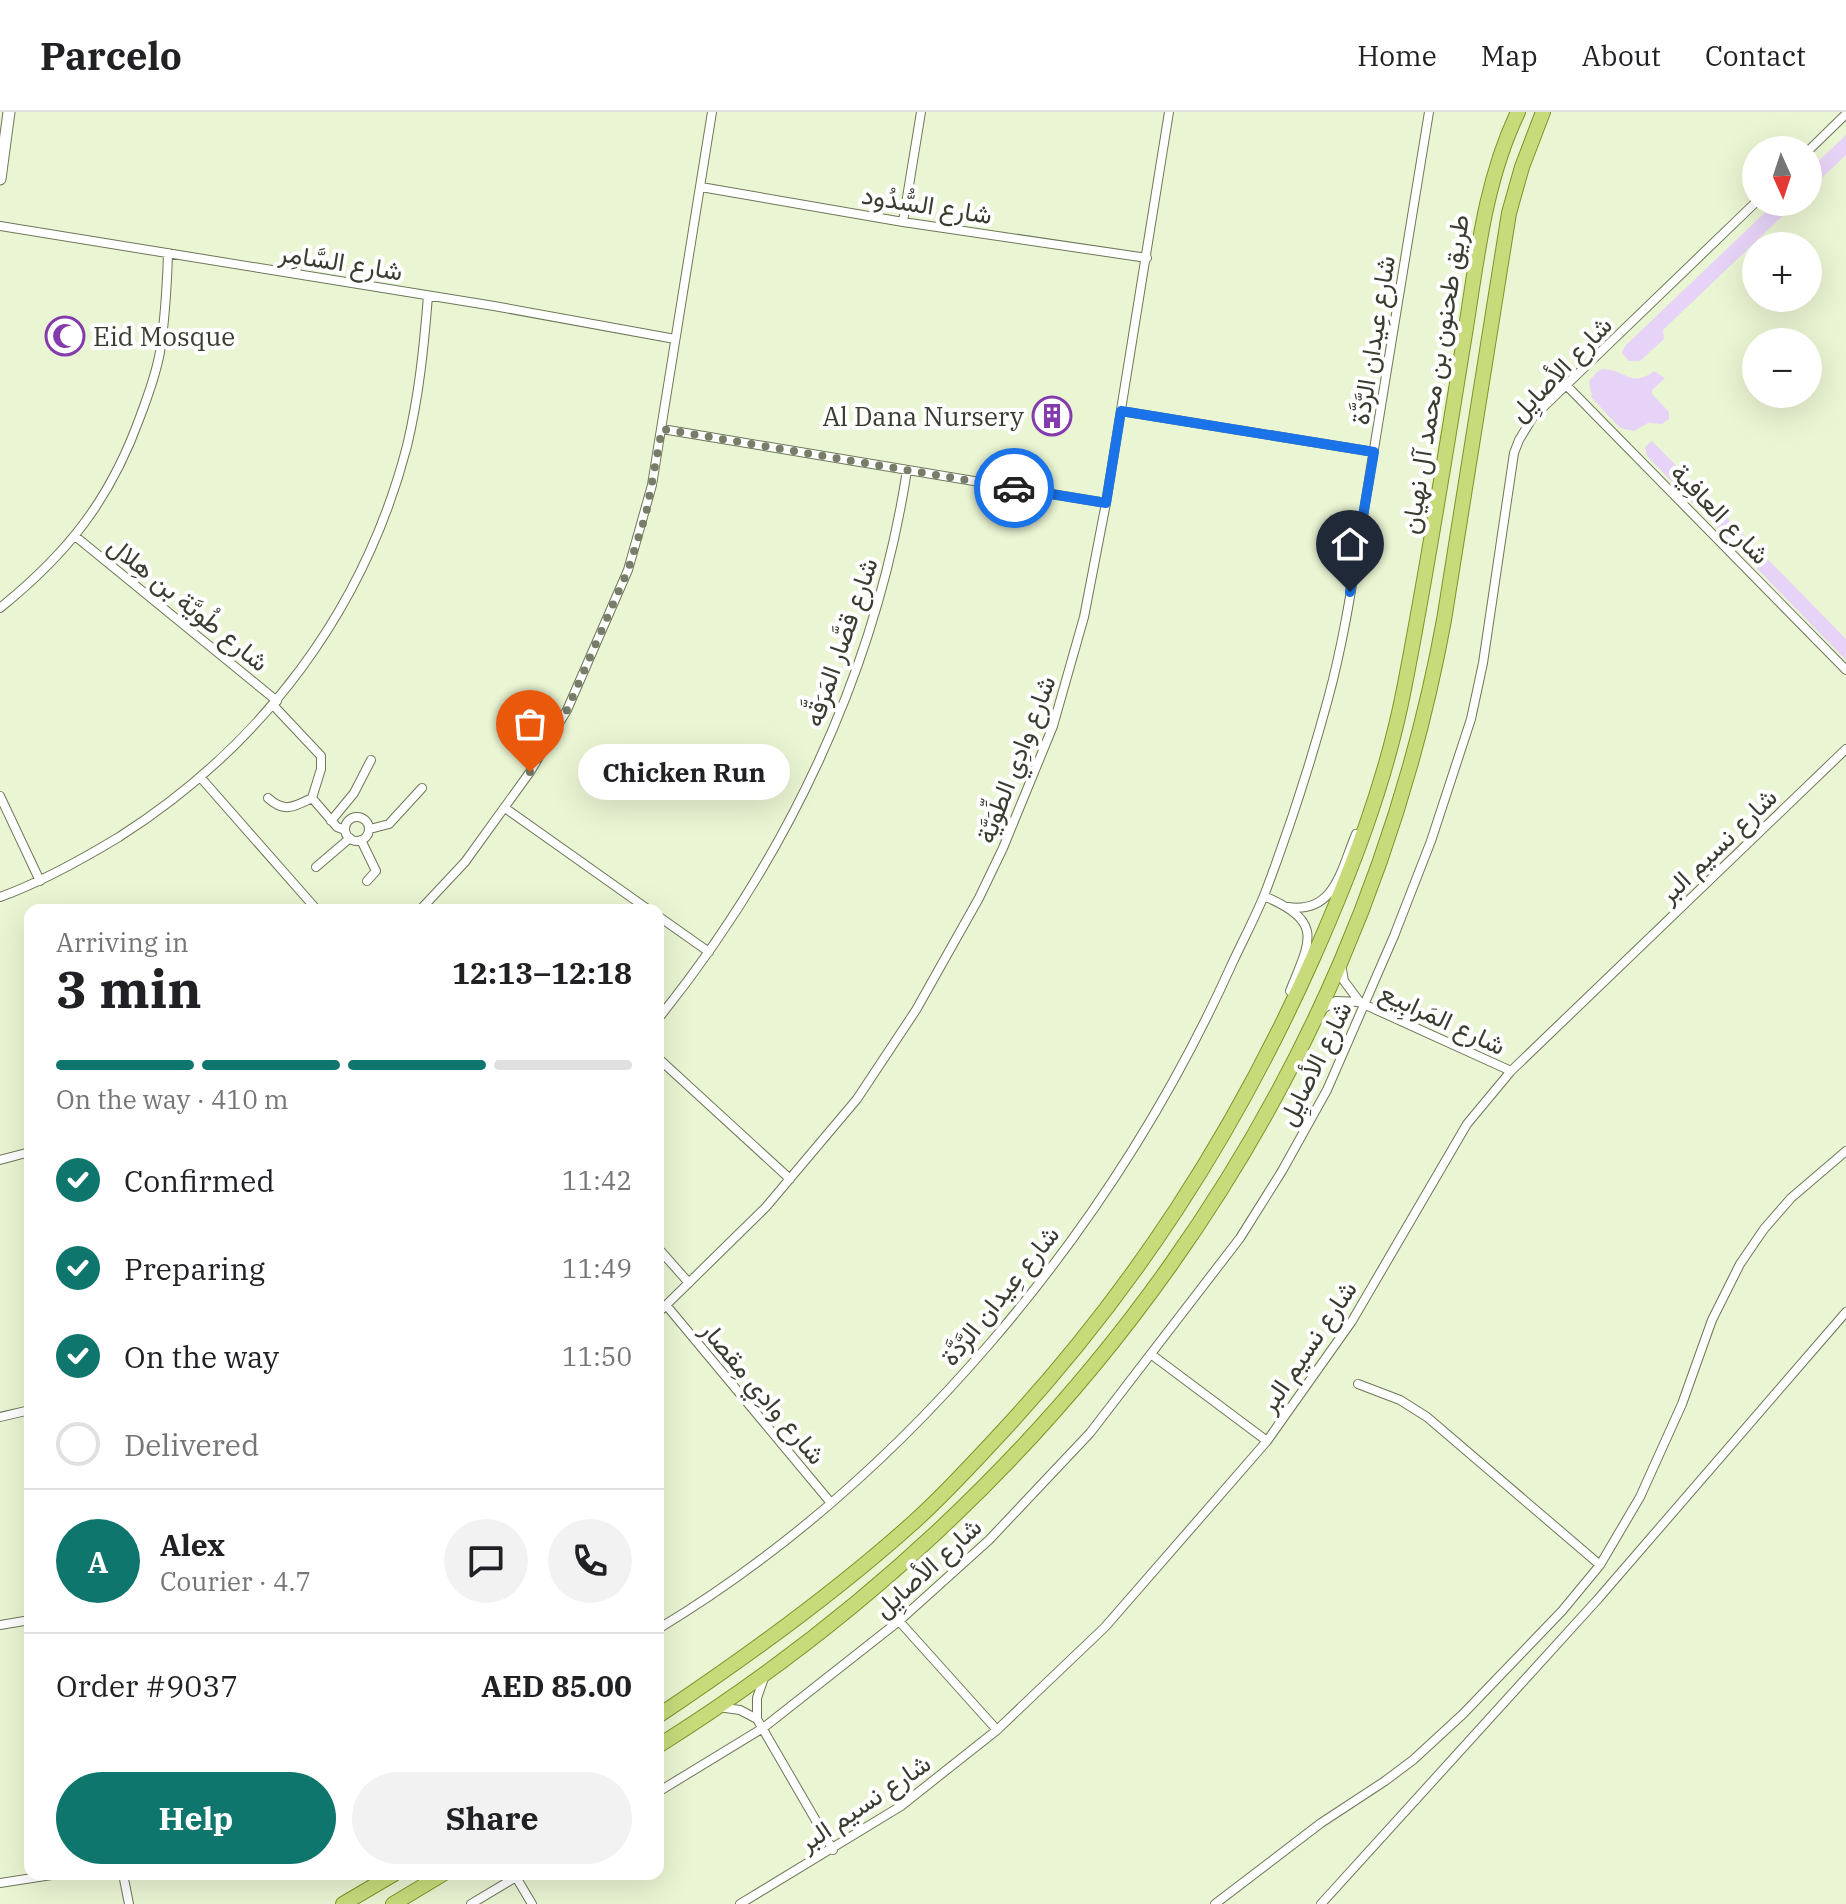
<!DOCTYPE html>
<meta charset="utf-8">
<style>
:root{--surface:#fff;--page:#f2f2f2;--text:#202124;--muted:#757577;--line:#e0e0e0;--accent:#0f766e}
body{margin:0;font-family:"IBM Plex Serif",Vazirmatn,serif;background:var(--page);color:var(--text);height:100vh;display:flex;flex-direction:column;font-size:30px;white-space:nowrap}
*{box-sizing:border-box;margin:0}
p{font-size:26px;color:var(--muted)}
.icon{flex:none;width:44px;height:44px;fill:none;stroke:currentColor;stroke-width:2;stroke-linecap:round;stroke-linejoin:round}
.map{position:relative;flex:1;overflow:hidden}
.side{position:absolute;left:24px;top:792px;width:640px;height:976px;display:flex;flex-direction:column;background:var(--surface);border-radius:16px;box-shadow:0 8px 32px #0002}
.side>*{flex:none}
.needle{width:52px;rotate:177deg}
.buttons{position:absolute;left:1742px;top:24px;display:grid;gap:16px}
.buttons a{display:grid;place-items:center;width:80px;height:80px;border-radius:50%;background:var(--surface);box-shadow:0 8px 32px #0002;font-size:40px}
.pin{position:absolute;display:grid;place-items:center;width:68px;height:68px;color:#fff;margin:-82px -34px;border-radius:50% 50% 50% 0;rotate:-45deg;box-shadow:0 0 8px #0007}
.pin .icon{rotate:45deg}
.courier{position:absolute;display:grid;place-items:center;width:80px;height:80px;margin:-40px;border:6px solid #1a73e8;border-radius:50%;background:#fff;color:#222;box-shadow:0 2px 10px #0007}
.bubble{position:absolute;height:56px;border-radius:28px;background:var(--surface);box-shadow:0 8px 32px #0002;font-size:26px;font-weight:700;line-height:56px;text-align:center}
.headline em{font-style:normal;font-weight:700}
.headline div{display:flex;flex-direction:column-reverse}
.headline{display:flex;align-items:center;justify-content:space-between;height:136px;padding:0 32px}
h1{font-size:52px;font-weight:700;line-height:60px}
.bar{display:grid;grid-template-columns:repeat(4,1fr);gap:12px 8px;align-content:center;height:96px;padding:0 32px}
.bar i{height:10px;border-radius:6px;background:var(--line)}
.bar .active{background:var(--accent)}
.bar p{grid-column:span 4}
.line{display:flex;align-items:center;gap:20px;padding:0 32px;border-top:2px solid var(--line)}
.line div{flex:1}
.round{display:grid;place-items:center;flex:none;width:84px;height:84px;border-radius:42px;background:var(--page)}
ol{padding:0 32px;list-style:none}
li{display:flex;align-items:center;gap:24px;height:88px}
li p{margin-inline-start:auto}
li .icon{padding:8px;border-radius:50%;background:var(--accent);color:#fff;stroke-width:4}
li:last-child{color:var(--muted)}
li i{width:44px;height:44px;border:4px solid var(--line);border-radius:50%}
.button{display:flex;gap:16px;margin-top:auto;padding:16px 32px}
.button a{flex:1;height:92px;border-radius:48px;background:var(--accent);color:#fff;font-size:32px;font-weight:700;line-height:92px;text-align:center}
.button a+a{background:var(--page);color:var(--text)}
header{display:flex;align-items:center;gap:48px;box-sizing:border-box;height:112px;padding:0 40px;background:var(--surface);border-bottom:2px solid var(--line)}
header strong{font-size:38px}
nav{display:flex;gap:44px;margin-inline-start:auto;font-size:28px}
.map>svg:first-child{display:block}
.green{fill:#e7d3f7}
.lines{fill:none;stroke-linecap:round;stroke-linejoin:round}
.minor-casing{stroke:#6d7759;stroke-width:10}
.tertiary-casing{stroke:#6d7759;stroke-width:13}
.primary-casing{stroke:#7d9428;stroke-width:16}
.minor{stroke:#fff;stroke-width:8}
.tertiary{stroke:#fff;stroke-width:11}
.primary{stroke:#c7db7b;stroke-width:14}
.done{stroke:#777d69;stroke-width:8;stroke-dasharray:0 14.4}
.route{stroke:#1a73e8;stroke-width:10}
.labels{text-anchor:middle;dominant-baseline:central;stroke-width:8;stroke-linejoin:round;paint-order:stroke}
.street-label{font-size:26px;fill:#393d30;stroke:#fff}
.poi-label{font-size:26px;fill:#393d30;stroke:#fff;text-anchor:start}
</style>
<header>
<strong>Parcelo</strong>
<nav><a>Home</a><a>Map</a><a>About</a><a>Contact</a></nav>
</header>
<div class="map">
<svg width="1846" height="1792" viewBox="0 0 1846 1792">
<rect width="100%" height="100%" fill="#eaf5d3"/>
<!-- green -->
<path class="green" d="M1846,23V43L1808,79V59Z
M1776,90H1797L1663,218L1664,227L1640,249H1629L1622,241L1625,234Z
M1603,257C1625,257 1631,277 1654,259L1665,266L1652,278V282L1669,300V307L1662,312L1648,311L1634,319L1620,316L1592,286L1589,269L1598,259Z
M1652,329L1846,527V548L1647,344L1645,335Z"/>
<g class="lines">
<defs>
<path id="minor" d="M1808,39L1846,2
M701,75L903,110L1147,146
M903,110L921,0
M0,114L494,194L675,227
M1567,274L1846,558
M1121,299L1374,340
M662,317L1106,391
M75,424L277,589
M0,496C68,441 110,388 140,305C148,284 156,262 160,240C165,207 167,174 168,141
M273,593L321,644V657L312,686L337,715L345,718
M201,666L317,798
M0,684L40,769
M268,686C284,701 294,695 312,686
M505,696L649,798
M345 717a12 12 0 1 1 24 0a12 12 0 1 1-24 0Z
M331,709L354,681L371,648
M370,717L389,712L422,676
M361,728L376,759L367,769
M316,755L350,726
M1264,784C1324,810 1311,827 1290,879
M0,785C42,770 81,748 119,725C262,634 364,499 407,334C419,284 424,234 428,184
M1288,795C1335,802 1341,757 1356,722
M420,798L465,750L530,660L567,598L628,458L652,373L712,0
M658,804L709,840
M1341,852L1344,869L1359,889
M1321,898L1336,889L1359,890L1511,959
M658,907C786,748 876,560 907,358
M658,946L790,1067
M0,1048L30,1040
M658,1136L689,1171
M666,1193L831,1391
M658,1201L766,1095L857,987L916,898L979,786L1003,736L1053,614L1084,505L1106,391L1169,0
M1152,1243L1267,1329
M1358,1272L1400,1288L1427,1305L1600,1453
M0,1305L30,1298
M899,1509L997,1618
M0,1513L30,1508
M658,1517C905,1368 1113,1116 1231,854C1242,830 1255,806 1265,781C1289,718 1310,653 1328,587C1346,521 1355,453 1366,386C1388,258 1408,129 1429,0
M718,1595L740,1598L757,1607L833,1738
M757,1607V1586L765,1563
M658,1680L763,1616L899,1509L989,1428L1090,1321L1240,1126L1282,1059L1327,978L1394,824L1431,729L1471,607L1483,551L1514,341L1519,328L1533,305L1756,90
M123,1762L129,1792
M516,1765L532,1792
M0,1771L58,1762
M471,1792L521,1762
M740,1792L901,1694L997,1618L1105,1515L1267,1329L1352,1209L1467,1012L1511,959L1846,637
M1215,1792L1321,1711L1385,1669L1413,1648L1463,1602L1562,1499L1600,1453L1640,1385L1682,1292L1712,1208L1740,1152L1764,1117L1791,1086L1846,1039
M1321,1792L1598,1487L1846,1200"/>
<path id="tertiary" d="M0,67L9,0"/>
<path id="primary" d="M658,1604C748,1544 835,1481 915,1409C946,1381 974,1350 1002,1320C1134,1178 1234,1023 1313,846C1351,760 1386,670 1404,577C1426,465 1444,352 1462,240C1476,159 1482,75 1518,0
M658,1634C1063,1380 1357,982 1444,508L1509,101L1522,55L1543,0
M343,1792L394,1762
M393,1792L443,1762"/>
</defs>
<!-- minor casing -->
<use href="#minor" class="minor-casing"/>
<!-- tertiary casing -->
<use href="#tertiary" class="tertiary-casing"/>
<!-- primary casing -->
<use href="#primary" class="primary-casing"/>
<!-- minor -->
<use href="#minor" class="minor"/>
<!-- tertiary -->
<use href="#tertiary" class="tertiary"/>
<!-- primary -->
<use href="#primary" class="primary"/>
</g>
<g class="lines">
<!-- done -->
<path class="done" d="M530,660L567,598L628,458L646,402L662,317L1014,376"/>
<!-- route -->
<path class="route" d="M1014,376L1106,391L1121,299L1374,340L1350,480"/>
</g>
<!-- icons -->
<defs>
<symbol id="mosque-ring" viewBox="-11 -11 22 22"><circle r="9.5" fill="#fff" stroke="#833bae" stroke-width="1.5"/><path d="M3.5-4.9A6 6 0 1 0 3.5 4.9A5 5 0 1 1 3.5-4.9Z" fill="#833bae"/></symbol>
<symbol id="building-ring" viewBox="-11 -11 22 22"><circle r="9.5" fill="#fff" stroke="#833bae" stroke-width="1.5"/><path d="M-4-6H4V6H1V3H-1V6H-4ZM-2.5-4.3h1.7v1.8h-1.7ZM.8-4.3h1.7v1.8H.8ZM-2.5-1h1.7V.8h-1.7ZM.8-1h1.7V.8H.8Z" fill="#833bae"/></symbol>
</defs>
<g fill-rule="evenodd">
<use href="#mosque-ring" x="43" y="202" width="44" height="44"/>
<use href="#building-ring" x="1030" y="282" width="44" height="44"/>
</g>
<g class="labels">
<!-- street labels -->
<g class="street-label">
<text transform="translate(927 92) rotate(9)">شارع السُّدُود</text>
<text transform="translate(341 149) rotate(9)">شارع السَّامِر</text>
<text transform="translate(1372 228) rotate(-81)">شارع عِيدان الرَّدَّة</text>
<text transform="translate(1560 256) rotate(-46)">شارع الأصايِل</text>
<text transform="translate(1434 262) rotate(-81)">طريق طحنون بن محمد آل نهيان</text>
<text transform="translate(1721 401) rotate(46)">شارع العافِية</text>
<text transform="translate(189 491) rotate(39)">شارع طُويَّة بن هِلال</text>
<text transform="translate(840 530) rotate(-71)">شارع قصَّار المَرَقَّه</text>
<text transform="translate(1015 647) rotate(-69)">شارع وادِي الطِّوَيَّة</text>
<text transform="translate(1717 733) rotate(-44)">شارع نسيم البر</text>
<text transform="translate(1443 906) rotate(25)">شارع المَرابِيع</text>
<text transform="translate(1314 951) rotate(-64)">شارع الأصايِل</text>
<text transform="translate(999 1183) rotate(-51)">شارع عِيدان الرَّدَّة</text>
<text transform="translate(1307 1234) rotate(-56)">شارع نسيم البر</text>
<text transform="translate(764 1280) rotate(50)">شارع وادِي مِقصار</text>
<text transform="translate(927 1455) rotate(-42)">شارع الأصايِل</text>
<text transform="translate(864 1690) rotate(-34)">شارع نسيم البر</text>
</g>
<!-- poi labels -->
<g class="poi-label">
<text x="93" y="224">Eid Mosque</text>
<text x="1024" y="304" text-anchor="end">Al Dana Nursery</text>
</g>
</g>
</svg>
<div class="buttons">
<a><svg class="needle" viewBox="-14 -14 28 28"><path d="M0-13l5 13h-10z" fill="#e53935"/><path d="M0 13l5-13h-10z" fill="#757577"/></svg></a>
<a>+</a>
<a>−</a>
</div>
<div class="pin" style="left:530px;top:660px;background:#ea580c"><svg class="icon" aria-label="bag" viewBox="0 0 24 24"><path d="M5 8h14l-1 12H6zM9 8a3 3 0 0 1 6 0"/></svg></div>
<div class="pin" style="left:1350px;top:480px;background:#1f2937"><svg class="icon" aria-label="home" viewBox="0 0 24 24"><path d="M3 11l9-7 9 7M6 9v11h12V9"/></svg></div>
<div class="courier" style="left:1014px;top:376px"><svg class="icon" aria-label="car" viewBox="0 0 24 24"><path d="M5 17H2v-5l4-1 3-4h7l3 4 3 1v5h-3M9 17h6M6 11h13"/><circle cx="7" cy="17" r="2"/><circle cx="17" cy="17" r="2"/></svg></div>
<div class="bubble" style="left:578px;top:632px;width:212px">Chicken Run</div>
<section class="side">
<div class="headline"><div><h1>3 min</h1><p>Arriving in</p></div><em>12:13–12:18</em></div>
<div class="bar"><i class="active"></i><i class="active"></i><i class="active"></i><i></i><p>On the way · 410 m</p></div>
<ol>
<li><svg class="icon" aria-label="check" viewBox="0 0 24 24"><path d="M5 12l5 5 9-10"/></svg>Confirmed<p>11:42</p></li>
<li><svg class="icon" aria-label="check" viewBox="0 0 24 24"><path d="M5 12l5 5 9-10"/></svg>Preparing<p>11:49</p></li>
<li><svg class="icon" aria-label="check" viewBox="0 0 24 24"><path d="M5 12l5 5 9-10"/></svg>On the way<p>11:50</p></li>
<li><i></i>Delivered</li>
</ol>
<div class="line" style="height:144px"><b class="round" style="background:var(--accent);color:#fff">A</b><div><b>Alex</b><p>Courier · 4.7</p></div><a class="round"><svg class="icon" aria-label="chat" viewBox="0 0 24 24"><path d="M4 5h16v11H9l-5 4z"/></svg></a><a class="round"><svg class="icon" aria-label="phone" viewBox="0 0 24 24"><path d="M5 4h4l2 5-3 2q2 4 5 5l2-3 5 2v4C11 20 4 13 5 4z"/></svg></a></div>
<div class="line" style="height:104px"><div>Order #9037</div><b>AED 85.00</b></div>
<div class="button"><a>Help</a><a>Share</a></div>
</section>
</div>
